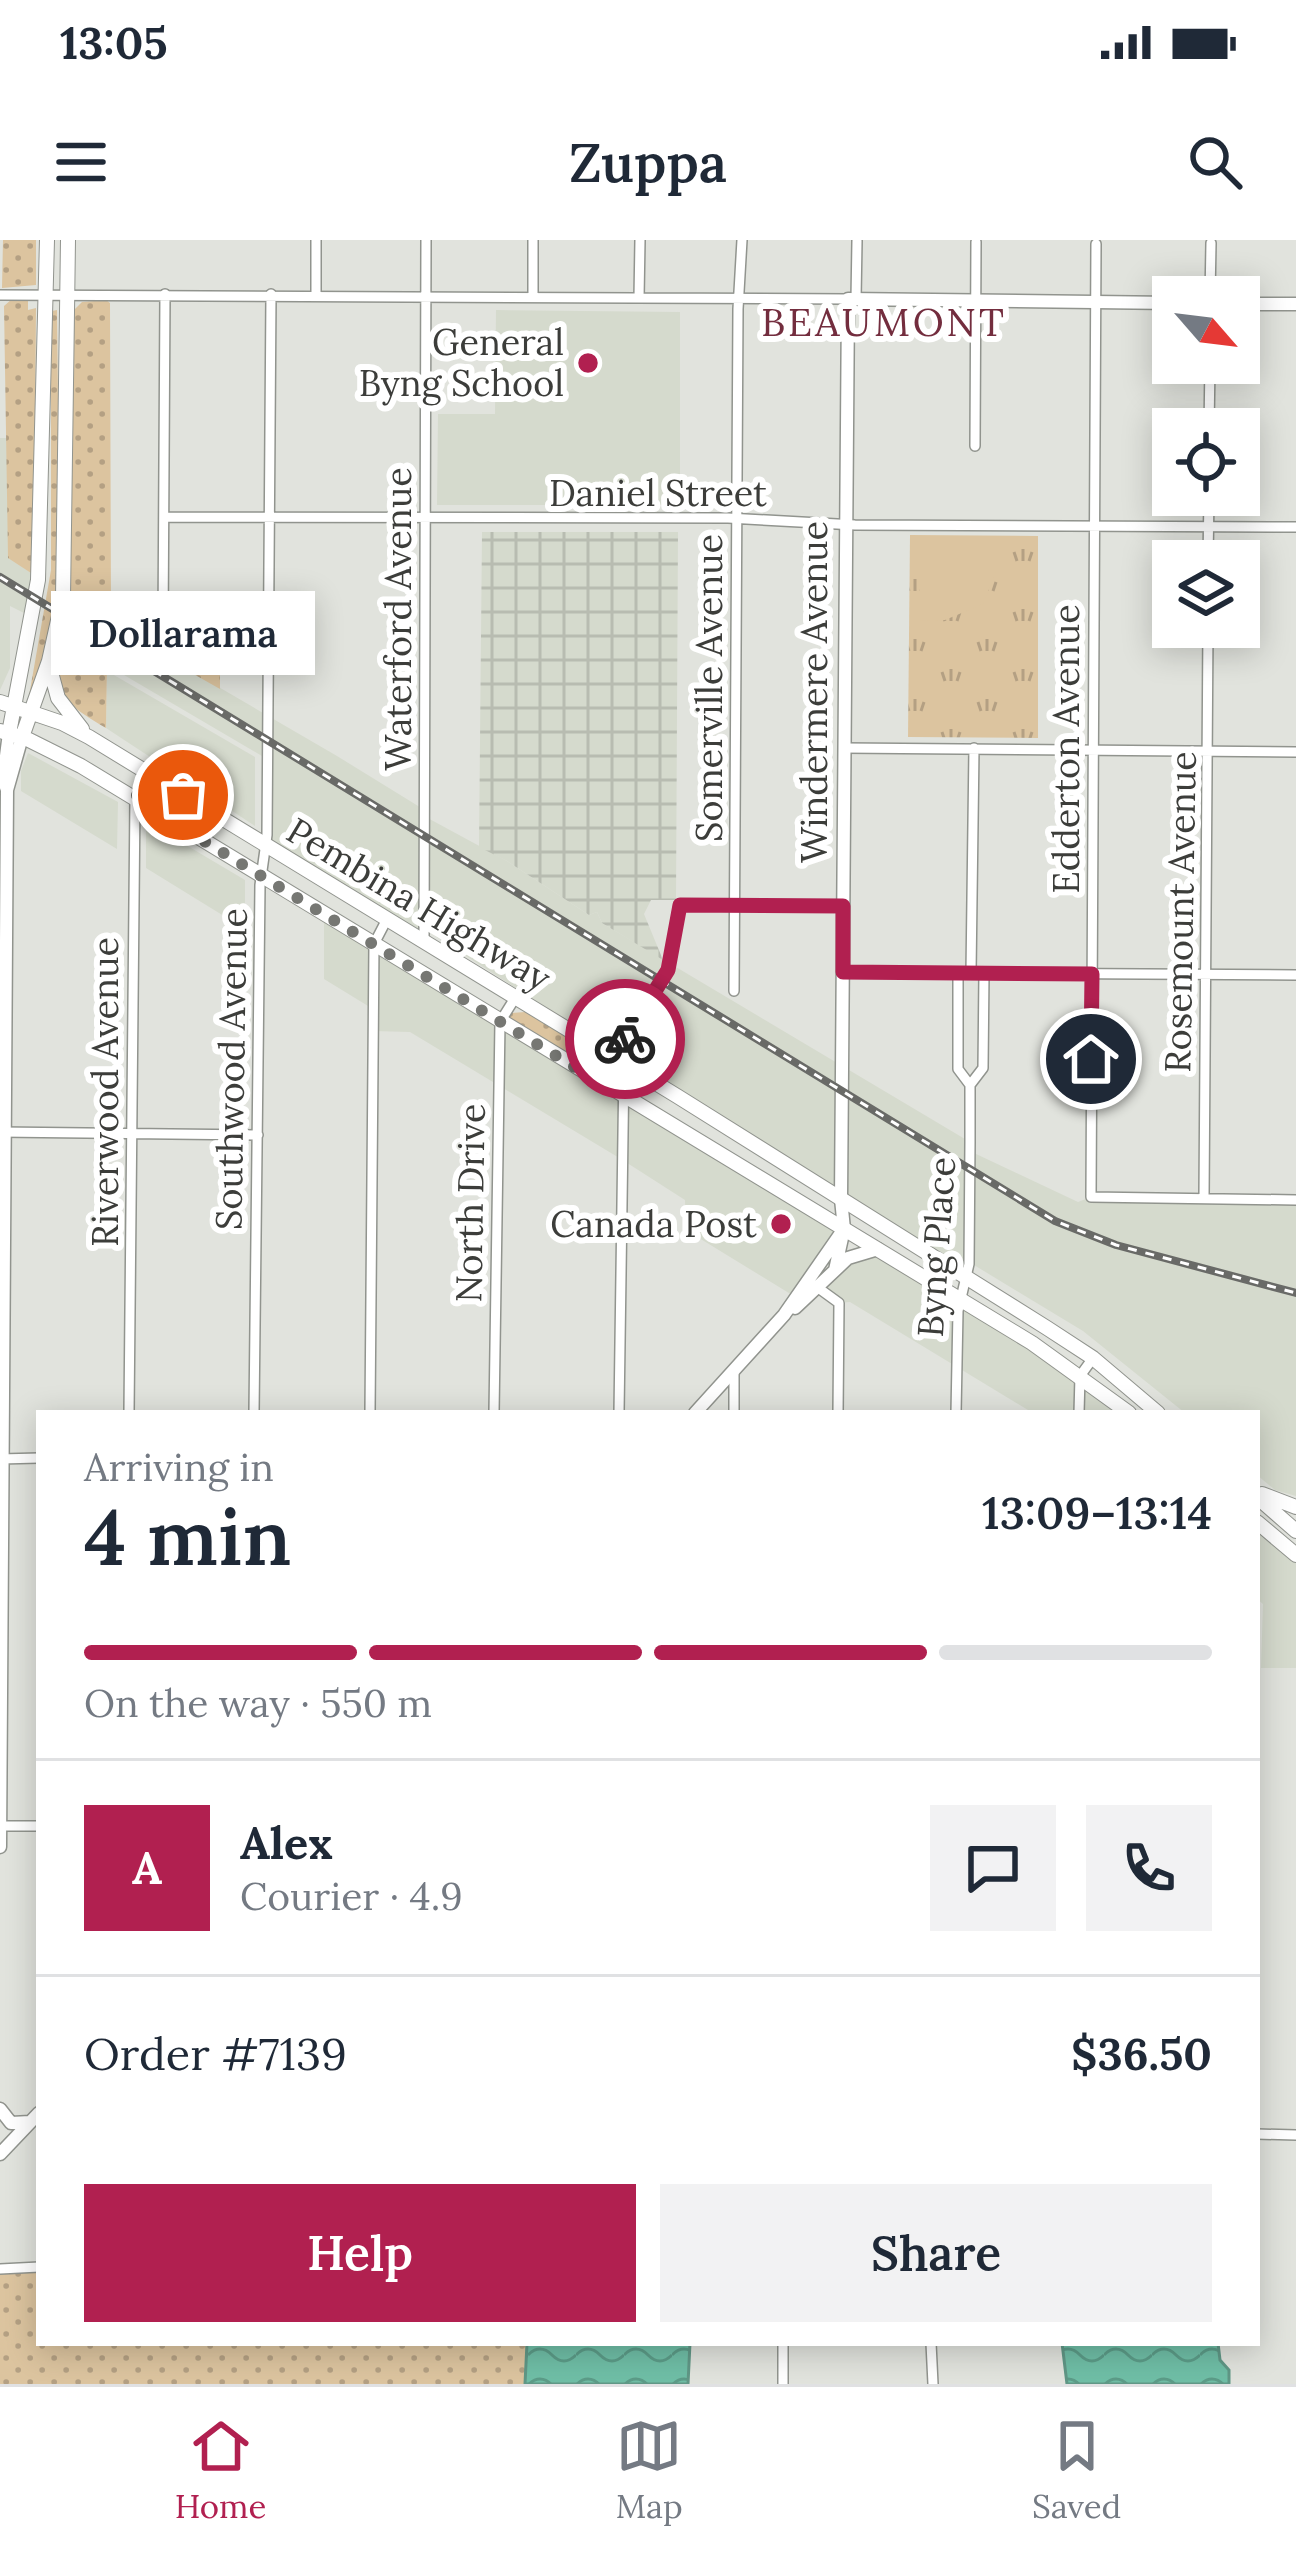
<!DOCTYPE html>
<meta charset="utf-8">
<style>
:root{--surface:#fff;--page:#f2f2f3;--text:#1f2937;--muted:#747a83;--line:#e0e1e3;--accent:#b12050}
body{margin:0;font-family:Lora,serif;background:var(--page);color:var(--text);height:100vh;display:flex;flex-direction:column;font-size:45px;white-space:nowrap}
*{box-sizing:border-box;margin:0}
p{font-size:39px;color:var(--muted)}
.icon{flex:none;width:66px;height:66px;fill:none;stroke:currentColor;stroke-width:2;stroke-linecap:round;stroke-linejoin:round}
.map{position:relative;flex:1;overflow:hidden}
.drawer{position:absolute;left:36px;top:1170px;width:1224px;height:936px;display:flex;flex-direction:column;background:var(--surface);border-radius:0px;box-shadow:0 6px 30px #0003}
.drawer>*{flex:none}
.needle{width:78px;rotate:118deg}
.buttons{position:absolute;left:1152px;top:36px;display:grid;gap:24px}
.buttons a{display:grid;place-items:center;width:108px;height:108px;border-radius:0px;background:var(--surface);box-shadow:0 6px 30px #0003;font-size:60px}
.pin{position:absolute;display:grid;place-items:center;width:102px;height:102px;color:#fff;margin:-51px;border:6px solid #fff;border-radius:50%;box-shadow:0 3px 12px #0007}
.courier{position:absolute;display:grid;place-items:center;width:120px;height:120px;margin:-60px;border:9px solid #b12050;border-radius:50%;background:#fff;color:#222;box-shadow:0 3px 15px #0007}
.bubble{position:absolute;height:84px;border-radius:0px;background:var(--surface);box-shadow:0 6px 30px #0003;font-size:39px;font-weight:600;line-height:84px;text-align:center}
.head em{font-style:normal;font-weight:600}
.head div{display:flex;flex-direction:column-reverse}
.head{display:flex;align-items:center;justify-content:space-between;height:204px;padding:0 48px}
h1{font-size:78px;font-weight:600;line-height:90px}
.bar{display:grid;grid-template-columns:repeat(4,1fr);gap:18px 12px;align-content:center;height:144px;padding:0 48px}
.bar i{height:15px;border-radius:9px;background:var(--line)}
.bar .active{background:var(--accent)}
.bar p{grid-column:span 4}
.line{display:flex;align-items:center;gap:30px;padding:0 48px;border-top:3px solid var(--line)}
.line div{flex:1}
.round{display:grid;place-items:center;flex:none;width:126px;height:126px;border-radius:0px;background:var(--page)}
.primary-button{display:flex;gap:24px;margin-top:auto;padding:24px 48px}
.primary-button a{flex:1;height:138px;border-radius:0px;background:var(--accent);color:#fff;font-size:48px;font-weight:600;line-height:138px;text-align:center}
.primary-button a+a{background:var(--page);color:var(--text)}
.status{display:flex;justify-content:space-between;align-items:center;height:84px;padding:0 60px;background:var(--surface);direction:ltr}
.status svg{height:33px;fill:currentColor}
header{display:flex;justify-content:space-between;align-items:center;height:156px;padding:0 48px;background:var(--surface);font-size:54px;font-weight:600}
.menu{display:flex;justify-content:space-around;align-items:center;height:168px;border-top:3px solid var(--line);background:var(--surface);font-size:33px;color:var(--muted)}
.menu a{display:grid;justify-items:center;gap:6px}
.menu .active{color:var(--accent)}
.map>svg:first-child{display:block}
.built{fill:#d5dacd}
.industrial{fill:url(#industrial-grid)}
.grass{fill:url(#grass-dots)}
.park{fill:url(#park-tufts)}
.pitch{fill:#dcc49f}
.water{fill:url(#water-waves);stroke:#609786;stroke-width:3}
.lines{fill:none;stroke-linecap:round;stroke-linejoin:round}
.street-casing{stroke:#91948e;stroke-width:12}
.secondary-casing{stroke:#91948e;stroke-width:15}
.primary-casing{stroke:#91948e;stroke-width:16}
.street{stroke:#fff;stroke-width:9}
.secondary{stroke:#fff;stroke-width:12}
.primary{stroke:#fff;stroke-width:14}
.rail-casing{stroke:#696a67;stroke-width:8}
.rail{stroke:#fff;stroke-width:3;stroke-dasharray:9;stroke-linecap:butt}
.done{stroke:#767773;stroke-width:12;stroke-dasharray:0 21.6}
.route{stroke:#b12050;stroke-width:15}
.poi-dot{fill:#b12050;stroke:#fff;stroke-width:4.5}
.labels{text-anchor:middle;dominant-baseline:central;stroke-width:12;stroke-linejoin:round;paint-order:stroke}
.poi-label{font-size:36px;fill:#3c3d3a;stroke:#fff;text-anchor:end}
.street-label{font-size:36px;fill:#3c3d3a;stroke:#fff}
.neighbourhood-label{font-size:39px;letter-spacing:3px;fill:#732d3e;stroke:#fff}
</style>
<div class="status"><b>13:05</b><svg viewBox="0 0 49 12"><path d="M0 12V9h3v3zM5 12V6h3v6zM10 12V3h3v9zM15 12V0h3v12zM26 1h20v11H26zM47 4h2v5h-2z"/></svg></div>
<header><svg class="icon" aria-label="menu" viewBox="0 0 24 24"><path d="M4 6h16M4 12h16M4 18h16"/></svg>Zuppa<svg class="icon" aria-label="search" viewBox="0 0 24 24"><circle cx="10" cy="10" r="6"/><path d="M15 15l6 6"/></svg></header>
<div class="map">
<svg width="1296" height="2144" viewBox="0 0 1296 2144">
<defs>
<pattern id="industrial-grid" width="8" height="8" patternUnits="userSpaceOnUse" patternTransform="scale(3)"><rect width="8" height="8" fill="#d5dacd"/><path d="M0 4h8M4 0v8" fill="none" stroke="#b8bcb1"/></pattern>
<pattern id="grass-dots" width="8" height="8" patternUnits="userSpaceOnUse" patternTransform="scale(3)"><rect width="8" height="8" fill="#dcc49f"/><path d="M2 2h.1M6 6h.1" fill="none" stroke="#b4a083" stroke-width="1.8" stroke-linecap="round"/></pattern>
<pattern id="park-tufts" width="24" height="20" patternUnits="userSpaceOnUse" patternTransform="scale(3)"><rect width="24" height="20" fill="#dcc49f"/><path d="M3 7l-1-3M5 7V3M7 7l1-3M15 17l-1-3M17 17v-4M19 17l1-3" fill="none" stroke="#b4a083"/></pattern>
<pattern id="water-waves" width="16" height="10" patternUnits="userSpaceOnUse" patternTransform="scale(3)"><rect width="16" height="10" fill="#6fbea6"/><path d="M0 5q4-4 8 0t8 0" fill="none" stroke="#5c9c88"/></pattern>
</defs>
<rect width="100%" height="100%" fill="#e1e3dd"/>
<!-- built -->
<path class="built" d="M496,70L680,72V265H437L438,174H495Z
M0,198H9L8,317L34,335L30,376L10,366V428L0,450Z
M68,363L100,378L337,516L423,569L424,576L507,621L589,675L597,672L602,683L970,902L968,1039L614,818L650,756L647,754L617,803L608,807L427,691L424,701L268,604L267,519L61,398Z
M107,431L255,517V586L106,488Z
M28,513L118,562L117,609L21,551V531Z
M146,589H159L245,640V689L146,628Z
M324,675L844,989L797,1058L686,990L685,960L621,919L410,792L373,791V769L324,739Z
M974,913L1078,962L1091,957L1296,960V1256L1275,1250L1257,1235V1173H1185L1083,1091L974,1025Z
M867,1003L1129,1173H1033L850,1062L839,1063L823,1053L829,1034L851,1012Z
M1257,1282L1296,1315V1428H1261L1263,1364L1257,1359Z"/>
<!-- industrial -->
<path class="industrial" d="M482,292H678L676,660H651L644,674L663,720L602,683L597,672L589,675L507,621L479,607Z"/>
<!-- grass -->
<path class="grass" d="M3,0H36V45L2,48Z
M12,59L28,61V70L36,68L34,335L8,318L4,66Z
M106,60L110,63L111,374L164,399L190,422L220,413V449L68,363L74,70L82,62Z
M57,70L60,335L49,402L29,456L51,330V78L52,71Z
M61,398L107,425L106,488C63,463 49,451 61,398Z
M525,772L610,824V831L598,834L509,779L511,773Z
M39,2027V2103H527L525,2144H0V2029Z"/>
<!-- park -->
<path class="park" d="M910,295L1038,296V498L908,497Z"/>
<!-- pitch -->
<path class="pitch" d="M925,304H996V332L983,364L945,380L920,381V310Z"/>
<!-- water -->
<path class="water" d="M527,2103H690L688,2144H525Z
M1062,2103H1218L1220,2120L1229,2130V2144H1067Z"/>
<g class="lines">
<defs>
<path id="street" d="M1096,4L1091,957L1296,960
M0,55L848,59
M316,55V0
M533,57V0
M1210,57L1211,3
M639,58L640,0
M856,59L857,1
M1209,189L1210,123
M975,206L976,2
M164,277L728,278L855,285L1296,287
M1208,321L1209,255
M163,389L165,54
M844,508L1296,512
M424,702L426,0
M843,732L1296,735
M971,733L974,508
M734,751L738,69L742,0
M614,818L668,729L679,665L843,666
M970,845L983,828L984,733
M0,892L258,895
M1204,958L1208,387
M817,1047L839,1063L838,1173
M734,1132V1173
M129,1173L135,559L148,534
M254,1173L260,645L267,595L271,54
M370,1173L374,704L387,679
M494,1173L500,782L515,758
M619,1173L624,824
M956,1173L958,1071L969,1024L970,902V845L958,829V733
M1079,1173L1080,1136L1093,1118
M0,1219L39,1218
M1,1586H39
M1257,1894L1296,1895
M0,2029L39,2027
M783,2103V2144
M931,2103L933,2144"/>
<path id="secondary" d="M1239,64H1296
M7,550L22,497
M835,1030L844,989L841,959L848,59L1173,63
M795,1068L848,1018L878,1009
M695,1173L784,1075L841,993
M0,1607L7,550L3,539L9,493
M0,1869L11,1883L30,1882
M0,1914L39,1873"/>
<path id="primary" d="M49,425L58,458L82,489
M0,462L62,483L89,497L677,856L1047,1088L1093,1118L1158,1173
M0,491L27,499L81,526L1032,1103L1129,1173
M9,493L38,340L47,0
M22,497L49,421L63,358L68,0
M1262,1254L1296,1267
M1257,1257L1296,1291
M1257,1282L1296,1315"/>
</defs>
<!-- street casing -->
<use href="#street" class="street-casing"/>
<!-- secondary casing -->
<use href="#secondary" class="secondary-casing"/>
<!-- primary casing -->
<use href="#primary" class="primary-casing"/>
<!-- street -->
<use href="#street" class="street"/>
<!-- secondary -->
<use href="#secondary" class="secondary"/>
<!-- primary -->
<use href="#primary" class="primary"/>
<defs>
<path id="rail" d="M0,337L1055,981L1116,1005L1296,1053"/>
</defs>
<!-- rail casing -->
<use href="#rail" class="rail-casing"/>
<!-- rail -->
<use href="#rail" class="rail"/>
</g>
<g class="lines">
<!-- done -->
<path class="done" d="M183,555L148,534L135,559L622,856L624,824L614,818L625,799"/>
<!-- route -->
<path class="route" d="M625,799L668,730L680,665L843,666V732L1092,734L1091,819"/>
</g>
<!-- markers -->
<g class="poi-dot">
<circle cx="588" cy="123" r="12"/>
<circle cx="781" cy="984" r="12"/>
</g>
<g class="labels">
<!-- poi labels -->
<g class="poi-label">
<text x="564" y="102">General<tspan x="564" dy="41">Byng School</tspan></text>
<text x="757" y="984">Canada Post</text>
</g>
<!-- street labels -->
<g class="street-label">
<text x="658" y="253">Daniel Street</text>
<text transform="translate(398 379) rotate(-90)">Waterford Avenue</text>
<text transform="translate(709 448) rotate(-90)">Somerville Avenue</text>
<text transform="translate(814 452) rotate(-90)">Windermere Avenue</text>
<text transform="translate(1066 509) rotate(-90)">Edderton Avenue</text>
<text transform="translate(419 664) rotate(31)">Pembina Highway</text>
<text transform="translate(1180 672) rotate(-89)">Rosemount Avenue</text>
<text transform="translate(231 829) rotate(-89)">Southwood Avenue</text>
<text transform="translate(105 852) rotate(-90)">Riverwood Avenue</text>
<text transform="translate(470 963) rotate(-89)">North Drive</text>
<text transform="translate(936 1007) rotate(-86)">Byng Place</text>
</g>
<!-- neighbourhood labels -->
<g class="neighbourhood-label">
<text x="884" y="82">BEAUMONT</text>
</g>
</g>
</svg>
<div class="buttons">
<a><svg class="needle" viewBox="-14 -14 28 28"><path d="M0-13l5 13h-10z" fill="#e53935"/><path d="M0 13l5-13h-10z" fill="#747a83"/></svg></a>
<a><svg class="icon" aria-label="locate" viewBox="0 0 24 24"><circle cx="12" cy="12" r="6"/><path d="M12 2v4M12 18v4M2 12h4M18 12h4"/></svg></a>
<a><svg class="icon" aria-label="layers" viewBox="0 0 24 24"><path d="M12 4l9 5-9 5-9-5zM3 14l9 5 9-5"/></svg></a>
</div>
<div class="pin" style="left:183px;top:555px;background:#ea580c"><svg class="icon" aria-label="bag" viewBox="0 0 24 24"><path d="M5 8h14l-1 12H6zM9 8a3 3 0 0 1 6 0"/></svg></div>
<div class="pin" style="left:1091px;top:819px;background:#1f2937"><svg class="icon" aria-label="home" viewBox="0 0 24 24"><path d="M3 11l9-7 9 7M6 9v11h12V9"/></svg></div>
<div class="courier" style="left:625px;top:799px"><svg class="icon" aria-label="bike" viewBox="0 0 24 24"><circle cx="6" cy="16" r="4"/><circle cx="18" cy="16" r="4"/><path d="M6 16l4-8h5l3 8M10 8l3 8H6M13 5h3"/></svg></div>
<div class="bubble" style="left:51px;top:351px;width:264px">Dollarama</div>
<section class="drawer">
<div class="head"><div><h1>4 min</h1><p>Arriving in</p></div><em>13:09–13:14</em></div>
<div class="bar"><i class="active"></i><i class="active"></i><i class="active"></i><i></i><p>On the way · 550 m</p></div>
<div class="line" style="height:216px"><b class="round" style="background:var(--accent);color:#fff">A</b><div><b>Alex</b><p>Courier · 4.9</p></div><a class="round"><svg class="icon" aria-label="chat" viewBox="0 0 24 24"><path d="M4 5h16v11H9l-5 4z"/></svg></a><a class="round"><svg class="icon" aria-label="phone" viewBox="0 0 24 24"><path d="M5 4h4l2 5-3 2q2 4 5 5l2-3 5 2v4C11 20 4 13 5 4z"/></svg></a></div>
<div class="line" style="height:156px"><div>Order #7139</div><b>$36.50</b></div>
<div class="primary-button"><a>Help</a><a>Share</a></div>
</section>
</div>
<nav class="menu">
<a class="active"><svg class="icon" aria-label="home" viewBox="0 0 24 24"><path d="M3 11l9-7 9 7M6 9v11h12V9"/></svg>Home</a>
<a><svg class="icon" aria-label="map" viewBox="0 0 24 24"><path d="M3 6l6-2 6 2 6-2v14l-6 2-6-2-6 2zM9 4v14M15 6v14"/></svg>Map</a>
<a><svg class="icon" aria-label="saved" viewBox="0 0 24 24"><path d="M7 4h10v16l-5-4-5 4z"/></svg>Saved</a>
</nav>
